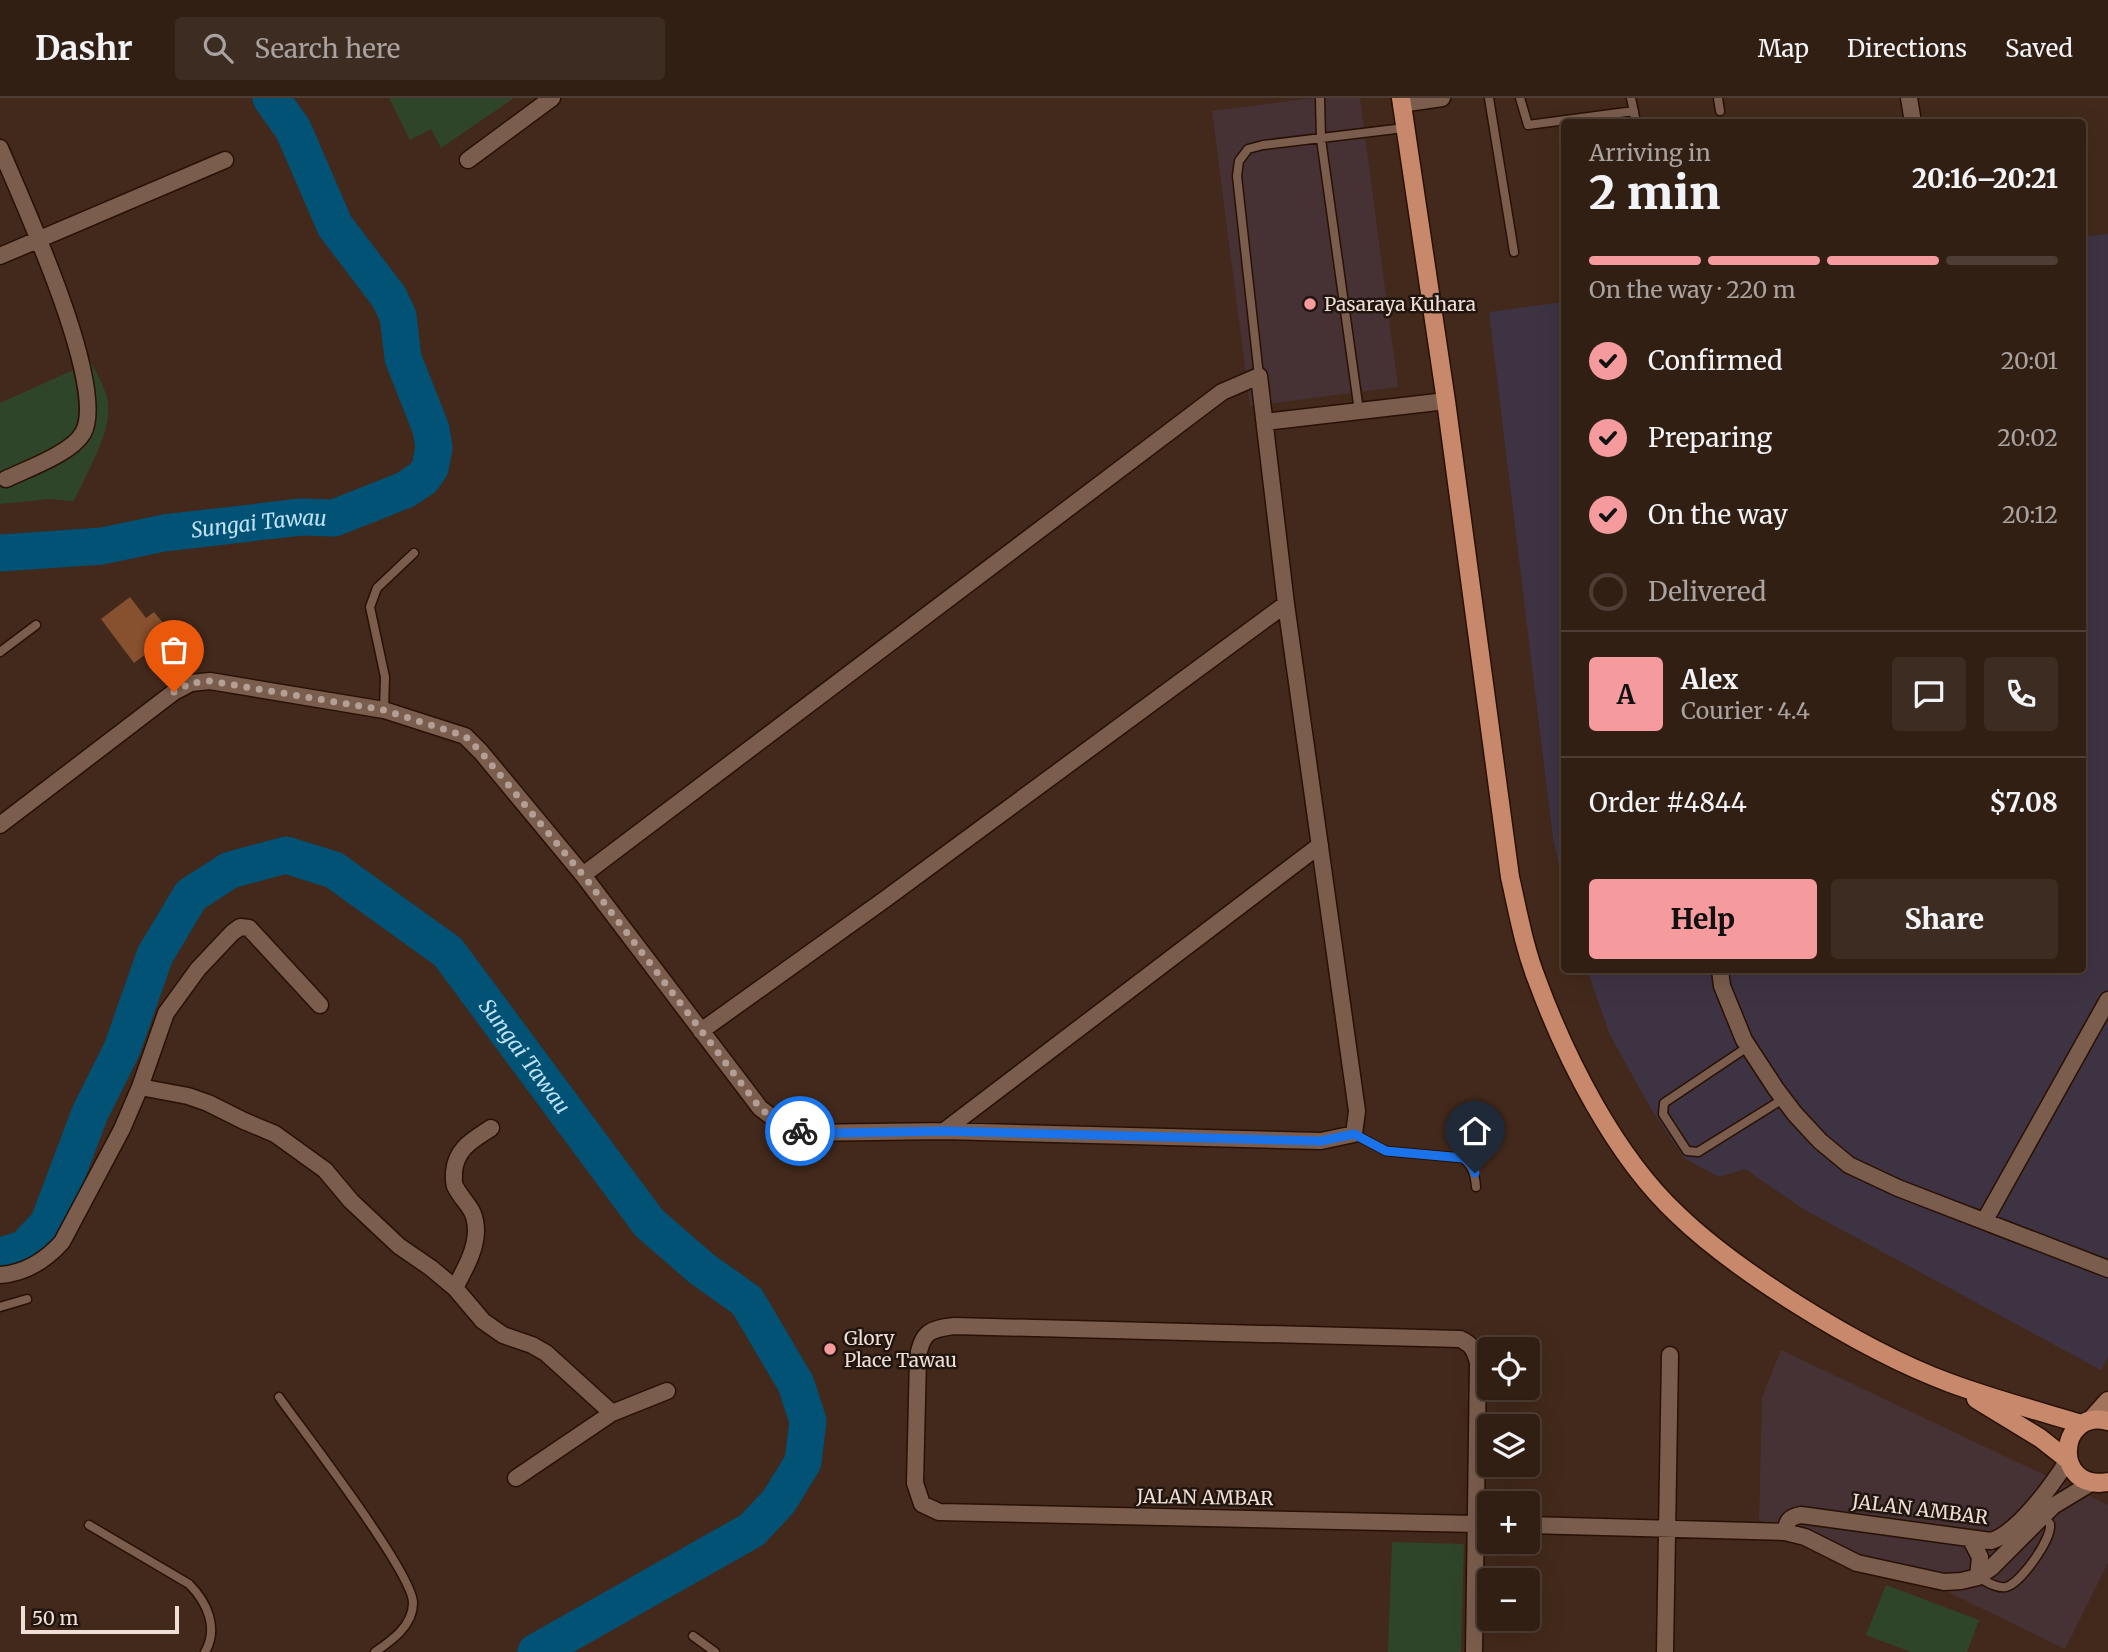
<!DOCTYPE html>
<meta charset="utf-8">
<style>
:root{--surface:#321f14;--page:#3d2c22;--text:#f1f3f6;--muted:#a8a2a0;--line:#4d3d34;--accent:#f59b9d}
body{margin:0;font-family:Merriweather,serif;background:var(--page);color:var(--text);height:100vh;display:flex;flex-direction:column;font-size:26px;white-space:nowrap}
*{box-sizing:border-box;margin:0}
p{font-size:23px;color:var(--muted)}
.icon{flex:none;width:38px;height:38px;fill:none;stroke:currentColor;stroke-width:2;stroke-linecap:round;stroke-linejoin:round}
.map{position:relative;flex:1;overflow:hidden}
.panel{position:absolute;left:1561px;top:21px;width:525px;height:854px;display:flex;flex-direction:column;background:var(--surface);border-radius:7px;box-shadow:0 7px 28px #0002,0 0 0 2px var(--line)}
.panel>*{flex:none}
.controls{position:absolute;left:1477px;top:1239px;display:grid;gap:14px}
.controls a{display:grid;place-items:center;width:63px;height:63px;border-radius:7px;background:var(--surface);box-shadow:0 7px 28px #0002,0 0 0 2px var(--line);font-size:35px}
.scale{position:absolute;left:21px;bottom:18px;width:158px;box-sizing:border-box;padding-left:7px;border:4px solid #f0dfd6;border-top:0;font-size:19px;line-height:24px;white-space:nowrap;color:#f0dfd6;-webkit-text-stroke:5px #21150f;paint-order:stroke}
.pin{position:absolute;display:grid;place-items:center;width:60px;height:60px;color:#fff;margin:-72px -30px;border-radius:50% 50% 50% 0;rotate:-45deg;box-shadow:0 0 7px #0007}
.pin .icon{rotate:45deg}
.courier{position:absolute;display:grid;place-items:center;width:70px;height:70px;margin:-35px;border:5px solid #1a73e8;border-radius:50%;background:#fff;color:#222;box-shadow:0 2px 9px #0007}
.overview em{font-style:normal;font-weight:800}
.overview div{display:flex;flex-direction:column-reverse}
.overview{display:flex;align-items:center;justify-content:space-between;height:119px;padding:0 28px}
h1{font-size:46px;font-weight:800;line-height:52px}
.bar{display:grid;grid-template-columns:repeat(4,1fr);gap:10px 7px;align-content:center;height:84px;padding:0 28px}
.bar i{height:9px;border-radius:5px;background:var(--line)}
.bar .active{background:var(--accent)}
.bar p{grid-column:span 4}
.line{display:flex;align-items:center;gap:18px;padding:0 28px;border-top:2px solid var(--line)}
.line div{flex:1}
.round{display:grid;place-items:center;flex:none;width:74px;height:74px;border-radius:7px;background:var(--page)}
ol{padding:0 28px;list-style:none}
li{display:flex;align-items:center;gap:21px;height:77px}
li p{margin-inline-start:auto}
li .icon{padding:7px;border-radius:50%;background:var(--accent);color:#111;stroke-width:4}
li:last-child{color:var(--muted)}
li i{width:38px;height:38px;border:4px solid var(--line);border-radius:50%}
.action{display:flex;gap:14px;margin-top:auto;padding:14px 28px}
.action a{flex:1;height:80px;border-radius:7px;background:var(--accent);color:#111;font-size:28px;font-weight:800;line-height:80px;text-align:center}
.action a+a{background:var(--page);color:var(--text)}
header{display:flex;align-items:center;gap:42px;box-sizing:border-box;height:98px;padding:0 35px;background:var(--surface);border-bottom:2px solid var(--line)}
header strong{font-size:33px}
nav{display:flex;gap:38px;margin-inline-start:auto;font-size:24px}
.search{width:490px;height:63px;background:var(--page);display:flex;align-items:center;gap:18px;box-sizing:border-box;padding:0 24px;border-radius:7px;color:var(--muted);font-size:26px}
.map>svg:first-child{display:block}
.commercial{fill:#463234}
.education{fill:#3e3343}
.green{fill:#2f452a}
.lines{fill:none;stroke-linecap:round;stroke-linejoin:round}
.river{stroke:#015275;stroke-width:37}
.building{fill:#87502e}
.lane-casing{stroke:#281104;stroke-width:11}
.street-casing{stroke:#281104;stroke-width:19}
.secondary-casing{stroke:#281104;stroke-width:21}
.primary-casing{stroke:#281104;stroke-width:21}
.lane{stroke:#7a5d4d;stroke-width:8}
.street{stroke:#7a5d4d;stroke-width:16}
.secondary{stroke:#a1735c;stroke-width:18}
.primary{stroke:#c8886b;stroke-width:18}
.done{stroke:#b39f95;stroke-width:7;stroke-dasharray:0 12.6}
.route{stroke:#1a73e8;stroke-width:9}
.poi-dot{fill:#f59b9d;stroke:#21150f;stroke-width:2.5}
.labels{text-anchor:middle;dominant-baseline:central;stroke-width:5;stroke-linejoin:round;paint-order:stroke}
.poi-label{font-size:19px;fill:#f0dfd6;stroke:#21150f;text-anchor:start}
.street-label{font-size:19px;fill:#f0dfd6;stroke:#21150f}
.water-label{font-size:21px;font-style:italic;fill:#bfe2f8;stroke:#21150f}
</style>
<header>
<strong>Dashr</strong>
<div class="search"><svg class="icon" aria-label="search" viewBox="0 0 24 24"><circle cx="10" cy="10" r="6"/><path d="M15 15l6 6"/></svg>Search here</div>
<nav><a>Map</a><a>Directions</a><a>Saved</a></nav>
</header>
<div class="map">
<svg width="2108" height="1554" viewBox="0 0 2108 1554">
<rect width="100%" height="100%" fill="#42291b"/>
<!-- commercial -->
<path class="commercial" d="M1313,0H1360L1398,289L1250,308L1212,13Z
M1781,1252L2108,1407V1465L2065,1551L1948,1494L1845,1470L1759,1422L1762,1300Z"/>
<!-- education -->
<path class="education" d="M2108,136V1259L2101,1272L1805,1112L1745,1071L1719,1079L1684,1060L1651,1011L1610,937L1587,872H2082V139Z
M1564,204V789L1553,741L1489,214Z"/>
<!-- green -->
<path class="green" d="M389,0H514L441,50L431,31L410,42Z
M91,264C96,275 104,287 107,300C115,329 86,376 74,403L50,401L0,406V305Z
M1392,1444L1464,1446L1461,1554H1388Z
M1886,1487L1979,1522L1967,1554H1911L1866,1537Z"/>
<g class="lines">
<!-- river -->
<g class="river">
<path id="s1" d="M0,455L102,448L164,435L301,419L334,420L405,392L423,380L430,370L434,350L431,331L403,260L398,218L389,199L335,128L293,31L271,0"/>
<path id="s2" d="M0,1158L24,1151L48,1126L90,1015L122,951L155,857L191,797L230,772L286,757L334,772L448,854L649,1125L702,1171L747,1203L796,1286L808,1323L803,1364L779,1403L752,1432L536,1554"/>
</g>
</g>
<!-- building -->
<path class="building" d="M130,499L146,520L154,514L168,531L159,538L163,543L134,565L101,521Z"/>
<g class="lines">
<defs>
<path id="lane" d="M1320,0L1321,41L1359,313
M1489,0L1514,154
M1520,0L1528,27L1634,13
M1631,0L1636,24
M1718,0L1720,13
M1259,278L1237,78L1239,63L1248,51L1263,47L1404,30
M0,554L36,527
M384,612L385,579L370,509L377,490L414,455
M1749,948L1664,1005L1663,1016L1687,1053L1698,1054L1783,1001
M1354,1036L1386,1053L1463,1060C1473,1069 1475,1076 1476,1089
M0,1209L27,1201
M279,1299C303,1333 413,1475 413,1505C413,1528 391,1543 375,1554
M89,1427L189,1486C207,1504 219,1530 205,1554
M1979,1480C1986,1483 1997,1491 2006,1489C2021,1485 2052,1441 2050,1426L2043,1418
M693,1538L715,1554"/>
<path id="street" d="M1909,0L1913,24
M1401,6L1442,0
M0,50C21,100 109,290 83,335C72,355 27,371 6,381
M468,62L552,0
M0,158L225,62
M1265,324L1446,303
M0,727L174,594L191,585L210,583L384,612L465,638L481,654L583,777L760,1010L781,1026L803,1035L944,1033L1321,1043L1354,1036L1357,1013L1286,506L1259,278L1222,294L583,777
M1720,872L1722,888L1744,942L1776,991L1795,1016L1820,1043L1849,1067L1898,1090L2108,1171
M701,933L884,802L1286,506
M140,989L188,998L208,1005L244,1023L275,1036L325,1072L351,1103L399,1148L431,1170L455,1190L483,1223L503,1237L532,1247L546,1255L612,1315
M944,1033L1320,747
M1985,1122L2108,902
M0,1177C26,1175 45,1163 62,1144L122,1031L140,989L166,915L198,871L232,835L240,829L249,830L320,907
M455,1190C464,1172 475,1155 476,1134C476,1110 466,1108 456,1090C453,1086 454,1080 454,1074C456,1050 473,1042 491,1030
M516,1380L612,1315L667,1293
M1528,1427L1785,1434L1805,1439L1857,1465L1944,1484L1961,1483L1978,1479L1991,1470L2053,1408L2091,1385
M1785,1434C1787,1423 1789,1419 1801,1417L1991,1443C2018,1435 2053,1386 2068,1362
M1970,1440L1980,1459L1978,1479
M1474,1554L1478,1265C1475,1253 1472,1246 1460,1241L954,1228C930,1231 922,1234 918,1259L915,1385L922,1406L939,1414L1476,1426H1489
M1665,1554L1670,1257"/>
<path id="secondary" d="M2091,1322L2108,1303"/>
<path id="primary" d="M1401,0L1446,303L1510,779C1518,814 1524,849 1537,882C1566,961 1615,1058 1677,1116C1712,1150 1754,1179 1795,1205C1844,1236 1896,1265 1950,1285C1993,1301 2038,1313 2082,1326
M1976,1301L2040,1340L2068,1362
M2108,1323C2057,1310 2052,1394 2108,1384"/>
</defs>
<!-- lane casing -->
<use href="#lane" class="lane-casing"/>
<!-- street casing -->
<use href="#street" class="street-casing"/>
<!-- secondary casing -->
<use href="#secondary" class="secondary-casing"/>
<!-- primary casing -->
<use href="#primary" class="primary-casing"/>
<!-- lane -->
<use href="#lane" class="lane"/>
<!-- street -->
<use href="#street" class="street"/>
<!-- secondary -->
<use href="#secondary" class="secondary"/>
<!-- primary -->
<use href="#primary" class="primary"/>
</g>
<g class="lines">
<!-- done -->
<path class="done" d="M174,594L191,585L210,583L384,612L465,638L481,654L583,777L760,1010L780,1026L800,1033"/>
<!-- route -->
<path class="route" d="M800,1033L836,1035L944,1033L1321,1043L1354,1036L1386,1053L1463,1060L1471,1066L1475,1075"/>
</g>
<!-- markers -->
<g class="poi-dot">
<circle cx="1310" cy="206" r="7"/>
<circle cx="830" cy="1251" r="7"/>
</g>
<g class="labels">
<!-- poi labels -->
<g class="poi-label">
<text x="1324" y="206">Pasaraya Kuhara</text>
<text x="844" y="1240">Glory<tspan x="844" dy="22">Place Tawau</tspan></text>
</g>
<!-- street labels -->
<g class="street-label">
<text transform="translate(1205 1399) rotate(1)">JALAN AMBAR</text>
<text transform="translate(1920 1411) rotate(7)">JALAN AMBAR</text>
</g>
<!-- water labels -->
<g class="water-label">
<text stroke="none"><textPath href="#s1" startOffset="261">Sungai Tawau</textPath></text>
<text stroke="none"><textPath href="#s2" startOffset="844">Sungai Tawau</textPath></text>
</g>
</g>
</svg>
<div class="controls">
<a><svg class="icon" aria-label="locate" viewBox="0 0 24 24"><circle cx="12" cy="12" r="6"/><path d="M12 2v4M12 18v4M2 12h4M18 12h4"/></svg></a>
<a><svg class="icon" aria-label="layers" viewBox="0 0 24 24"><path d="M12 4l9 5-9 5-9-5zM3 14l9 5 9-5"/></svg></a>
<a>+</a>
<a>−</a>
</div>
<div class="scale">50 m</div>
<div class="pin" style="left:174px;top:594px;background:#ea580c"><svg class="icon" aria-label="bag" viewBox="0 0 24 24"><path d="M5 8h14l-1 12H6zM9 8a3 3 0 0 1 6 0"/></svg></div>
<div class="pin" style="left:1475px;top:1075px;background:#1f2937"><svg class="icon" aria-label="home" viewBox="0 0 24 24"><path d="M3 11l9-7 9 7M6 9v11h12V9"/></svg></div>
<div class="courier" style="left:800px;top:1033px"><svg class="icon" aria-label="bike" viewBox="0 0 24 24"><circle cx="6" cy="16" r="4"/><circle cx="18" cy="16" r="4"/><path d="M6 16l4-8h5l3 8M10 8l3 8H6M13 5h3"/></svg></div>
<section class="panel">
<div class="overview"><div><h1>2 min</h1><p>Arriving in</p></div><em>20:16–20:21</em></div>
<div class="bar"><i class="active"></i><i class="active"></i><i class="active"></i><i></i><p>On the way · 220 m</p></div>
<ol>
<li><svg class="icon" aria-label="check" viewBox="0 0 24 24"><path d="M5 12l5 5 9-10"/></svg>Confirmed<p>20:01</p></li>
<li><svg class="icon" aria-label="check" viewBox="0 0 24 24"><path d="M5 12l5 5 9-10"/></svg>Preparing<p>20:02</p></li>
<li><svg class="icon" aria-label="check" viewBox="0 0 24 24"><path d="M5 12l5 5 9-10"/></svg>On the way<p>20:12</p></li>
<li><i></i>Delivered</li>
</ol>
<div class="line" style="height:126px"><b class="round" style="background:var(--accent);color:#111">A</b><div><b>Alex</b><p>Courier · 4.4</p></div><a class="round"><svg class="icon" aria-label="chat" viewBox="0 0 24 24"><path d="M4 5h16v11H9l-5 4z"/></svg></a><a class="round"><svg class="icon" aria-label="phone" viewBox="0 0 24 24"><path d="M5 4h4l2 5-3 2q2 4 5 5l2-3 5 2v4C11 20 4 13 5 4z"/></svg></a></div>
<div class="line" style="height:91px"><div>Order #4844</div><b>$7.08</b></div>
<div class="action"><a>Help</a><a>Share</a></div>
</section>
</div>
